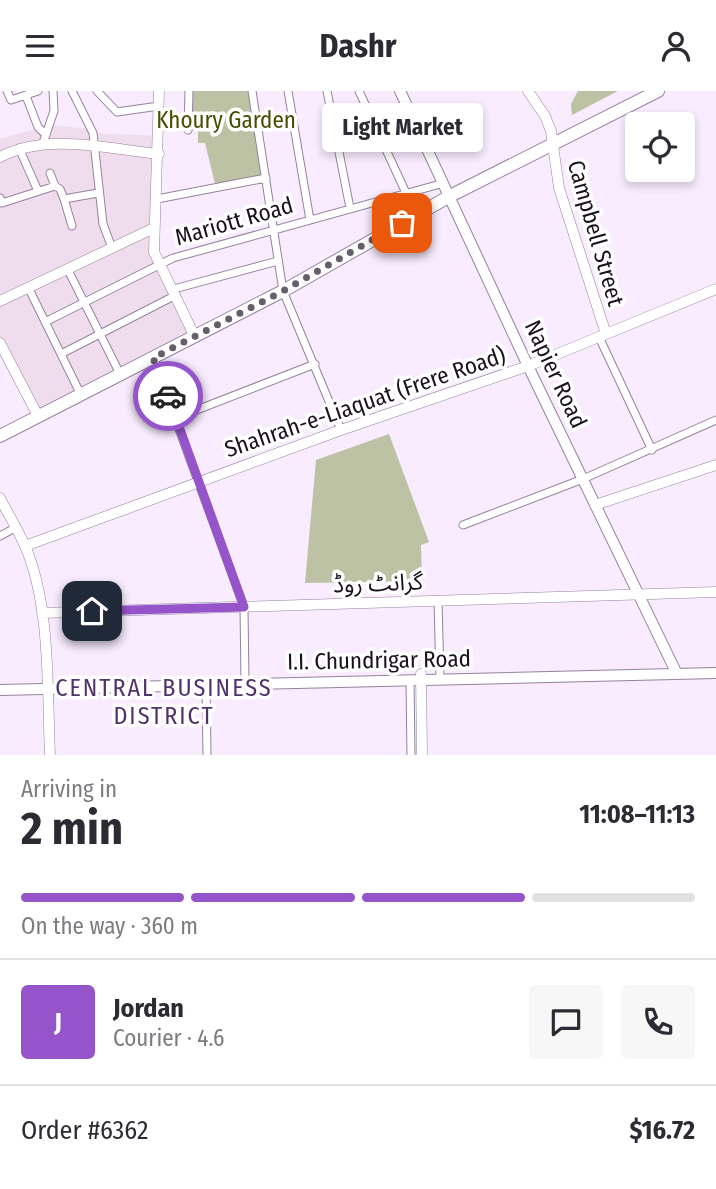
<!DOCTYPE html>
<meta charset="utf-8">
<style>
:root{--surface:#fff;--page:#f7f7f7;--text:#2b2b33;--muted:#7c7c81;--line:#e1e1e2;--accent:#9554c9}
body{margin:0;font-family:"Fira Sans Condensed","Noto Sans Arabic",sans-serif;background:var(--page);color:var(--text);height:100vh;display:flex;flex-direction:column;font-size:26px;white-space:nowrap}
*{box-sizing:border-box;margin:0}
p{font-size:23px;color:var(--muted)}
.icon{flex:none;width:38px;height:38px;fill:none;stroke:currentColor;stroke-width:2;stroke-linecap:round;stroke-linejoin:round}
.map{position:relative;height:664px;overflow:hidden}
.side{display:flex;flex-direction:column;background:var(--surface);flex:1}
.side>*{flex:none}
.buttons{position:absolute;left:625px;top:21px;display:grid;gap:14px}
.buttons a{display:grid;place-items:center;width:70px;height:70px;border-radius:7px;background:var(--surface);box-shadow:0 4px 10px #0003;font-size:35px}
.pin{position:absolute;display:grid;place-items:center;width:60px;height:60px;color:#fff;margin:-30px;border-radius:14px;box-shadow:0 4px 10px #0006}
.courier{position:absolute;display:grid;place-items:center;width:70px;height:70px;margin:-35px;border:5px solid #9554c9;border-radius:50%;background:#fff;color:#222;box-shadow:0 2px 9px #0007}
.bubble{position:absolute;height:49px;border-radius:7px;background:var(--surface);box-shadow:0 4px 10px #0003;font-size:23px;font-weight:700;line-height:49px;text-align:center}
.summary em{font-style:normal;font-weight:700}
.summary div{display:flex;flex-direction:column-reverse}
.summary{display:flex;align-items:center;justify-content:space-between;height:119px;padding:0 21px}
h1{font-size:46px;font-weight:700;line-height:52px}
.bar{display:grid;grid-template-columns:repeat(4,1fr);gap:10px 7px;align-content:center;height:84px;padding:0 21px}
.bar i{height:9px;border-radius:5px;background:var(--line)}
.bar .active{background:var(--accent)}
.bar p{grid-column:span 4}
.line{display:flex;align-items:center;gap:18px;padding:0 21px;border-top:2px solid var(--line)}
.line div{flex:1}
.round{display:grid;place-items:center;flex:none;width:74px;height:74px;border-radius:7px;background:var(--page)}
header{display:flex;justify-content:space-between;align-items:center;height:91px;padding:0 21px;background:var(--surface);font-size:32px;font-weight:700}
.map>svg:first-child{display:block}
.commercial{fill:#efdded}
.green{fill:#bdc2a5}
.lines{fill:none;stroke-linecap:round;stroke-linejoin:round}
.street-casing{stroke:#95829d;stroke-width:9}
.secondary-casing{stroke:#95829d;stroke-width:11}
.primary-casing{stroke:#95829d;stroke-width:12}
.highway-casing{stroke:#95829d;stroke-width:14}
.street{stroke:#fff;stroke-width:7}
.secondary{stroke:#fff;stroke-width:10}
.primary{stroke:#fff;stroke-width:10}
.highway{stroke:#fff;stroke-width:12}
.done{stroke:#675e6b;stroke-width:7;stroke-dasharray:0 12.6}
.route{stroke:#9554c9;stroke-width:9}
.labels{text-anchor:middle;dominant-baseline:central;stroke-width:7;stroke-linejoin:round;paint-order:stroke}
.park-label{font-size:23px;fill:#474e00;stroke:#fff}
.street-label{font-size:23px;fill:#19121c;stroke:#fff}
.neighbourhood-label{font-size:24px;letter-spacing:2px;fill:#51326b;stroke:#fff}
</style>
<header><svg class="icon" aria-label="menu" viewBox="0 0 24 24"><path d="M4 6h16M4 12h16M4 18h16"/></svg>Dashr<svg class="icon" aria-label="person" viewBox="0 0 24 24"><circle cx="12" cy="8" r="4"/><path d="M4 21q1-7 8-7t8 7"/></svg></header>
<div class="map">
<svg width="716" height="664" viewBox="0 0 716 664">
<rect width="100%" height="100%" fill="#f8ecfe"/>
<!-- commercial -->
<path class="commercial" d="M50,34L91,38L93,42L159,45L154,161L195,246L38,325L0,252V48Z"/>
<!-- green -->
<path class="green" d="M189,0H252L266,87L216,97L205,52H198V40L188,39Z
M578,0H618L572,24L571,13Z
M389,343L429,451L421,454L422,490L305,492L316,369Z"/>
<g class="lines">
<defs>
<path id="street" d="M7,0L11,9L38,0
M72,0L93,42L103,133L112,157
M97,0L117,21L159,15
M252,0L283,200L341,339
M288,0L310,129
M327,0L350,117
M359,0L406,102
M26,5L38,36L46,44
M188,39L189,0
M43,52L54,20L53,0
M19,57L38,100
M50,82L55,95
M0,107L2,112L55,95L60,98L64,108L98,102
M64,108L72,135
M157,108L266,87
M68,179L120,283
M29,198L81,304
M174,198L278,170
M45,231L173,167L444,92
M599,246L652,359
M61,263L176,204
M153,267L244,516L245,592
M176,327L315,273
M463,434L583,388L716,329
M0,445L15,437
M438,509L440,588
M410,589L411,664
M206,594L207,664"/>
<path id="secondary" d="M159,0L154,161L195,246
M528,0L545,25L551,40L559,97L606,243
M0,66C48,41 107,58 159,63
M0,210L154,137
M0,252L38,325
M0,407C8,423 18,439 25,455C51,514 47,600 50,664
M595,414L716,374
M25,455L341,339L528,275L716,198
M42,522L716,501
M421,583L422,664"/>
<path id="primary" d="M400,0L528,275L677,583
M0,599L716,582"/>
<path id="highway" d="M0,345L283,200L450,105L658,0"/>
</defs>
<!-- street casing -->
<use href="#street" class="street-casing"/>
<!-- secondary casing -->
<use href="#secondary" class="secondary-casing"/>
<!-- primary casing -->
<use href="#primary" class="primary-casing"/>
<!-- highway casing -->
<use href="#highway" class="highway-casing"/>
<!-- street -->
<use href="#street" class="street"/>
<!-- secondary -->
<use href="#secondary" class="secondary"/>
<!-- primary -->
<use href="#primary" class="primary"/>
<!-- highway -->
<use href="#highway" class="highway"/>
</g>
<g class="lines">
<!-- done -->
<path class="done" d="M168,305L153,267L283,200L402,132"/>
<!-- route -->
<path class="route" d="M92,520L244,516L168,305"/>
</g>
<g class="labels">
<!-- park labels -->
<g class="park-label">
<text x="226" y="29">Khoury Garden</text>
</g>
<!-- street labels -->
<g class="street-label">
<text transform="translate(234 130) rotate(-16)">Mariott Road</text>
<text transform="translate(596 142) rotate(74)">Campbell Street</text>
<text transform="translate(556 283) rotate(65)">Napier Road</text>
<text transform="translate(365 311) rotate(-19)">Shahrah-e-Liaquat (Frere Road)</text>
<text transform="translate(378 492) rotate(-2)">گرانٹ روڈ</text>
<text transform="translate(379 569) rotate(-1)">I.I. Chundrigar Road</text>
</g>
<!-- neighbourhood labels -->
<g class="neighbourhood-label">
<text x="164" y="597">CENTRAL BUSINESS<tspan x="164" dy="28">DISTRICT</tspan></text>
</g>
</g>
</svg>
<div class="buttons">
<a><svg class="icon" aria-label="locate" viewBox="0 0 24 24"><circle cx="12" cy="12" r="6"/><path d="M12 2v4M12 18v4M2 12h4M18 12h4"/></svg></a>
</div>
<div class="pin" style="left:402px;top:132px;background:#ea580c"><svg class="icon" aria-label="bag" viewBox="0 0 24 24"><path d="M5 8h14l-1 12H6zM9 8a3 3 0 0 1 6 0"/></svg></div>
<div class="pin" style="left:92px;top:520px;background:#1f2937"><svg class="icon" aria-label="home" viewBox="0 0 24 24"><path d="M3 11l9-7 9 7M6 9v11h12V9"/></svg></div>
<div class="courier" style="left:168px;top:305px"><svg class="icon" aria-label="car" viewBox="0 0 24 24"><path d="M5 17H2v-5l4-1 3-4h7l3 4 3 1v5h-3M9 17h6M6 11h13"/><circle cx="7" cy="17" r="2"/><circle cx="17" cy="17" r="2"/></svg></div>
<div class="bubble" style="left:322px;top:12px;width:161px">Light Market</div>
</div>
<section class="side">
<div class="summary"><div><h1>2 min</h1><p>Arriving in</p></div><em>11:08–11:13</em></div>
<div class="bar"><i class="active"></i><i class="active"></i><i class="active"></i><i></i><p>On the way · 360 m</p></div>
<div class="line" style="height:126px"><b class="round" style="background:var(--accent);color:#fff">J</b><div><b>Jordan</b><p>Courier · 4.6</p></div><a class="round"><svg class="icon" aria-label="chat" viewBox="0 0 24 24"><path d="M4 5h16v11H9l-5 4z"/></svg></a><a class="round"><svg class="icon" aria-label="phone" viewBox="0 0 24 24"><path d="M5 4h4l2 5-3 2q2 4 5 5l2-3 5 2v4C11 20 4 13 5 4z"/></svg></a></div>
<div class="line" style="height:91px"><div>Order #6362</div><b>$16.72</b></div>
</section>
